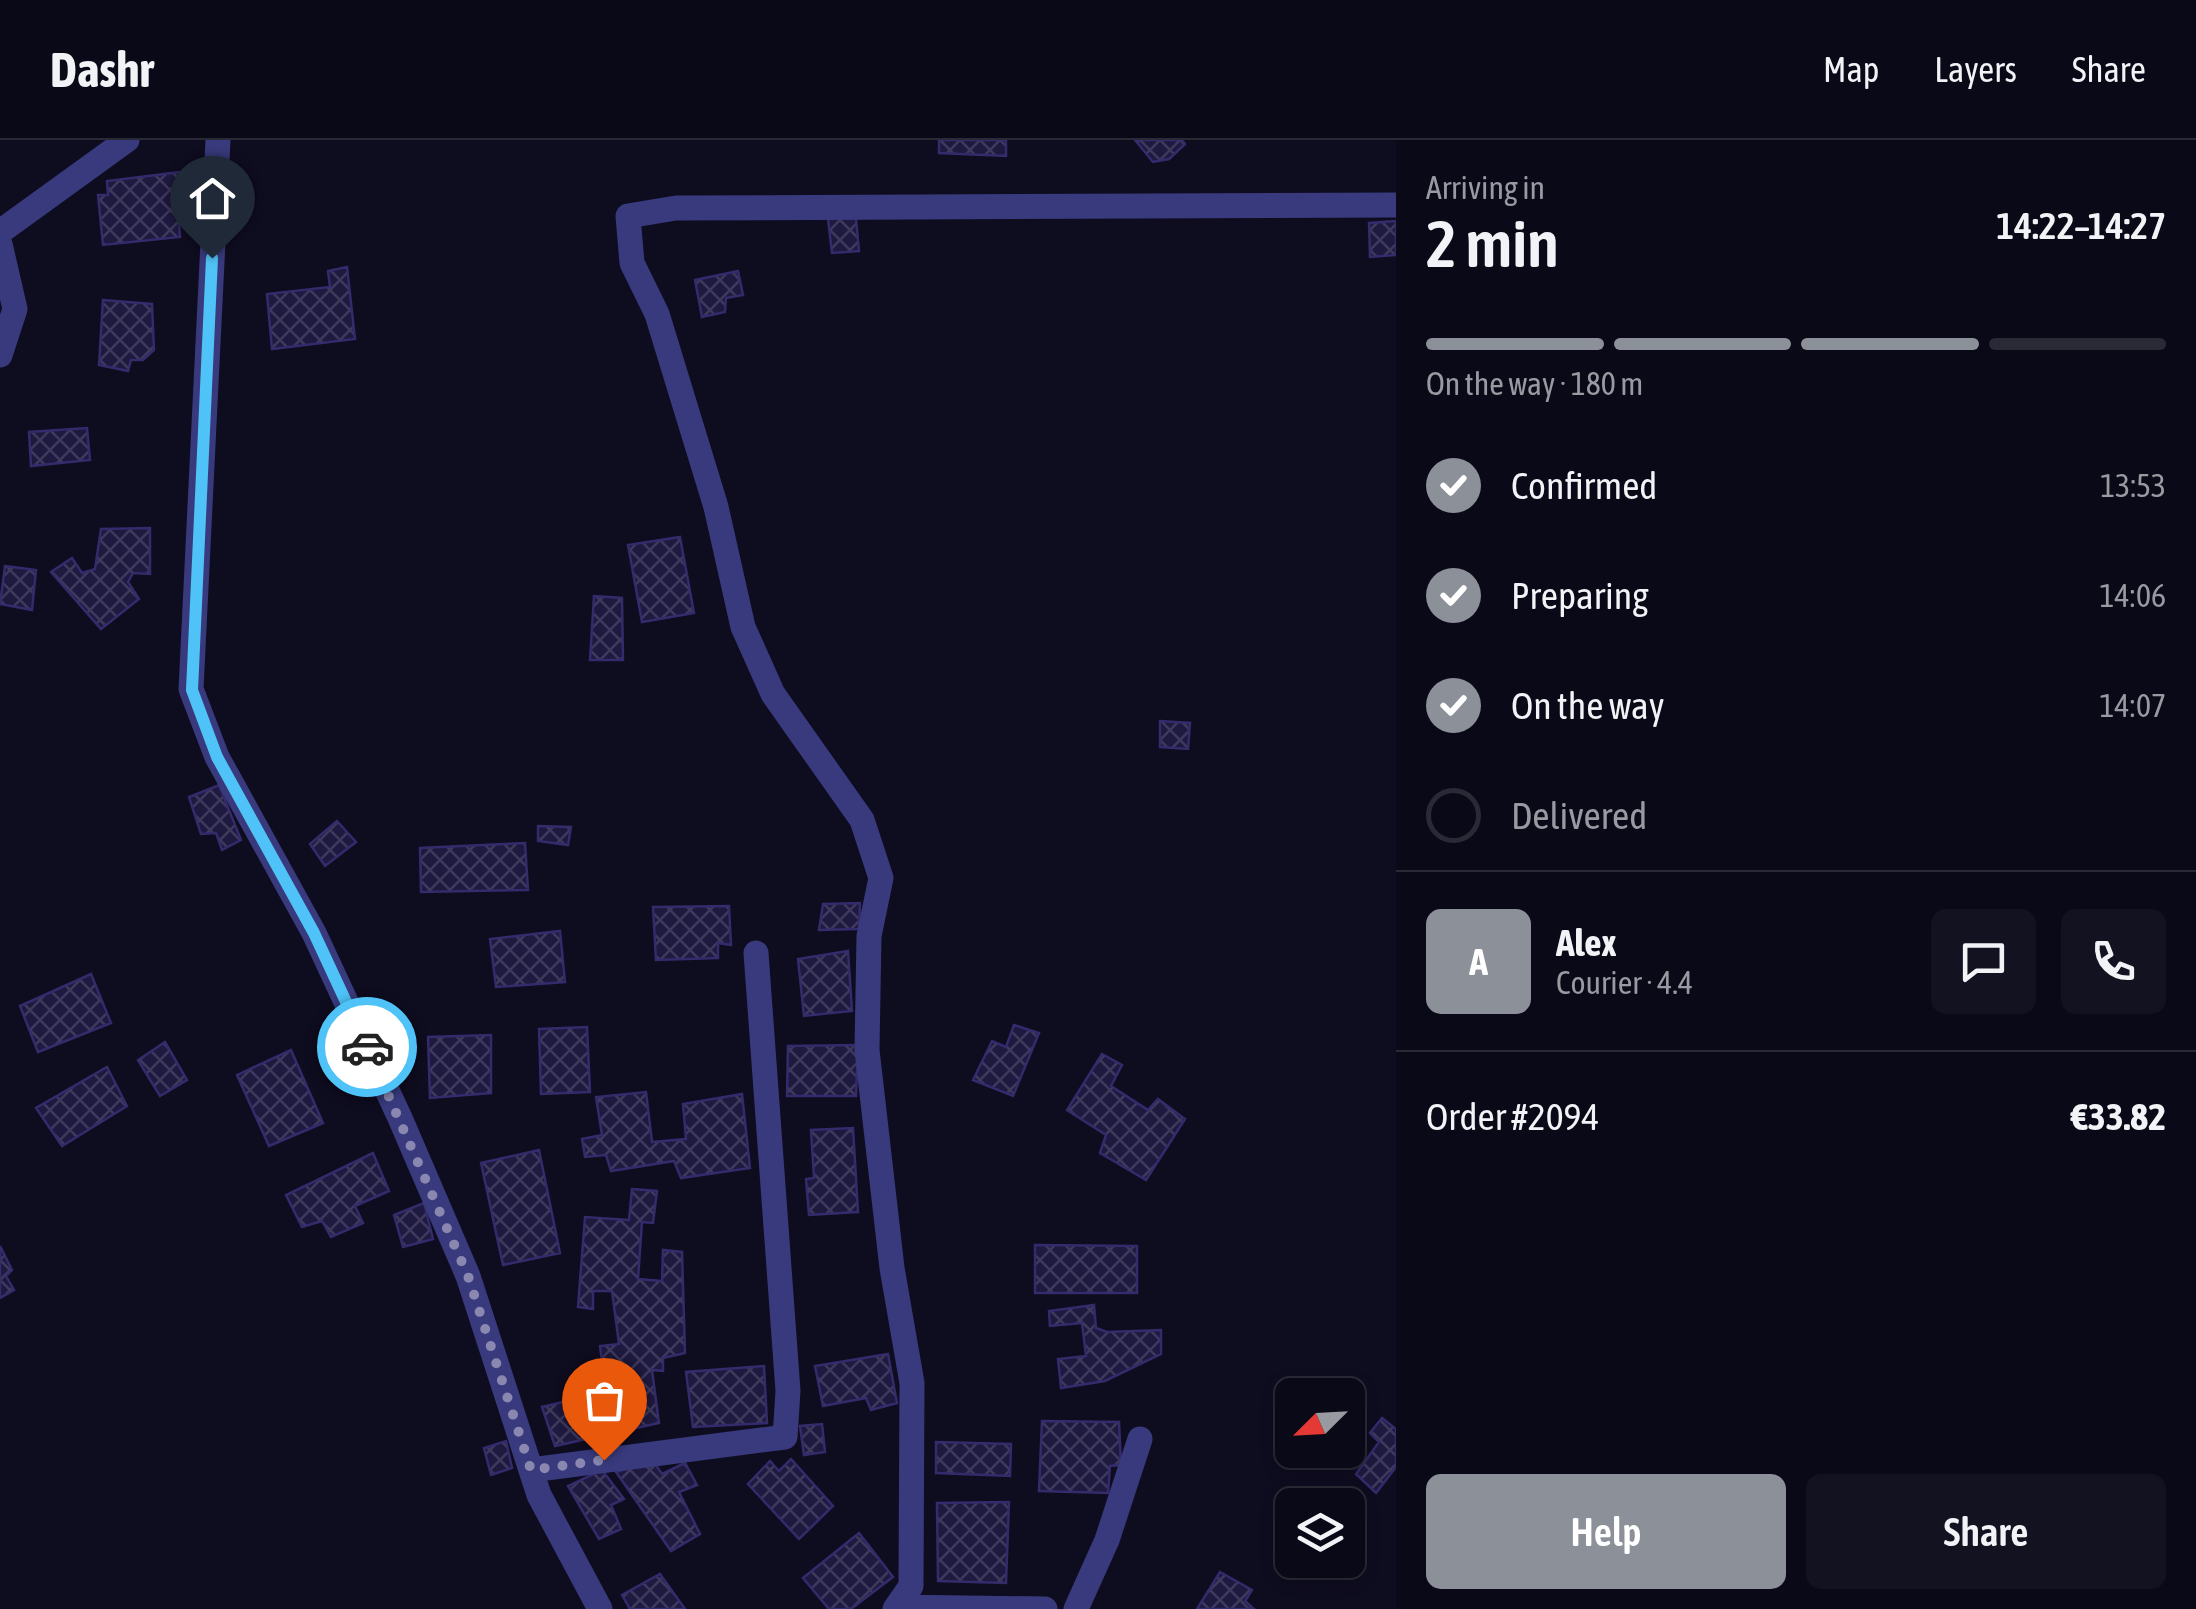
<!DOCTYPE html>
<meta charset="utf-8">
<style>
:root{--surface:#0a0917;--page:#131220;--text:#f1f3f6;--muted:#999aa1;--line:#2a2a36;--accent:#8c9099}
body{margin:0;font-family:"Asap Condensed",sans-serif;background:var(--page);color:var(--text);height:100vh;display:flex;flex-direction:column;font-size:38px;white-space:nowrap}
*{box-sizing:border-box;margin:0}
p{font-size:32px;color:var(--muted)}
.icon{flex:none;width:55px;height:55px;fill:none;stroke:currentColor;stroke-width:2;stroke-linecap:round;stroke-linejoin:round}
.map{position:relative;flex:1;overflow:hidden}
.details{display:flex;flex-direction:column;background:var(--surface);width:800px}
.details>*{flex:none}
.needle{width:65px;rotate:246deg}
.fabs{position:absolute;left:1275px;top:1238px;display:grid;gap:20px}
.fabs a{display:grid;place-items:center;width:90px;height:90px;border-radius:15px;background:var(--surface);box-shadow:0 5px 15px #0003,0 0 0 2px var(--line);font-size:50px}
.pin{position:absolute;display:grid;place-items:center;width:85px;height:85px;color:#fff;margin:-102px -42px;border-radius:50% 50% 50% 0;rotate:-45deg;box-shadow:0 0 10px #0007}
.pin .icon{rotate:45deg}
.courier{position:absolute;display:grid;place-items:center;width:100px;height:100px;margin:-50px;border:8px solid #4fc3f7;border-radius:50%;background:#fff;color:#222;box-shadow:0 2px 12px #0007}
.summary em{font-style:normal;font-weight:600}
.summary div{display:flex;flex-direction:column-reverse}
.summary{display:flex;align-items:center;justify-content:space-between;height:170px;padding:0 30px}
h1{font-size:65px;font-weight:600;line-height:75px}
.bar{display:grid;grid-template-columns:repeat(4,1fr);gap:15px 10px;align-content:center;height:120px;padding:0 30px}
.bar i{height:12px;border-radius:8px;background:var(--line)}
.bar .current{background:var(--accent)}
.bar p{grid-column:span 4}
.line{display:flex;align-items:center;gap:25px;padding:0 30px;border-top:2px solid var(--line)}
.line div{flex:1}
.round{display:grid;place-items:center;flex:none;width:105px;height:105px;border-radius:15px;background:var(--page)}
ol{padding:0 30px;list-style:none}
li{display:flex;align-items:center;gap:30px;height:110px}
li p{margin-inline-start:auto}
li .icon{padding:10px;border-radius:50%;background:var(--accent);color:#fff;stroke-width:4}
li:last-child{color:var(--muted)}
li i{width:55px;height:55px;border:5px solid var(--line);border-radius:50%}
.primary-button{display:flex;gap:20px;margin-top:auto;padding:20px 30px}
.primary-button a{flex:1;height:115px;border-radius:15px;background:var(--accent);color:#fff;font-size:40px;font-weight:600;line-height:115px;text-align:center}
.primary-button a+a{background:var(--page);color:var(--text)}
header{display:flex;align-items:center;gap:60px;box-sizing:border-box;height:140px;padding:0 50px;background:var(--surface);border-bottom:2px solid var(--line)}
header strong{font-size:48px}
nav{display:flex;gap:55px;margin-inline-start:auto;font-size:35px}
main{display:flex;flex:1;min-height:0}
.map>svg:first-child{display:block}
.building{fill:url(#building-cross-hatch);stroke:#332b6b;stroke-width:2.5}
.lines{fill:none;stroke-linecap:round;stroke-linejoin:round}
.street{stroke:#383a7d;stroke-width:25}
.done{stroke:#8a88b0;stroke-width:10;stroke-dasharray:0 18}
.route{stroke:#4fc3f7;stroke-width:12}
</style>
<header>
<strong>Dashr</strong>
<nav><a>Map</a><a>Layers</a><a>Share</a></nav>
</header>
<main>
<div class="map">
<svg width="1396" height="1469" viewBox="0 0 1396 1469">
<defs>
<pattern id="building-cross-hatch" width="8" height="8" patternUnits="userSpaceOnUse" patternTransform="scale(2.5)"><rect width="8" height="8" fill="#1e193f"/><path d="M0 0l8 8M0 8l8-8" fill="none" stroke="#3e395c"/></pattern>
</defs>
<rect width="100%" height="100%" fill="#0e0c1f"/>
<!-- building -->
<path class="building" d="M939,0H1006V16L939,13Z
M1135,0H1182L1185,4L1169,19L1153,22Z
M189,31L191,67L178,68L180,97L103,105L98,55H108L107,41Z
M856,78L859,111L832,113L828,79Z
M1396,81V115L1370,117L1369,83Z
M347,127L355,199L272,209L267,154L330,147L328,131Z
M738,131L743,155L726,158L725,172L702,177L695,140Z
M103,160L152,164L154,210L143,220H131L128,231L99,225Z
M87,288L90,320L31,326L29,292Z
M150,388V434L133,433L128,442L139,459L101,489L51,432L72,418L82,433L95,429L101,389Z
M680,397L694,473L642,482L628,405Z
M5,426L36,430L32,470L0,464Z
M594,456L622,458L623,520H590Z
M1160,581L1190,583L1188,609L1160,607Z
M219,645L241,700L222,710L216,693L201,694L189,657Z
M337,681L356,702L325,726L310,704Z
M538,686L571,687L568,705L538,701Z
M525,703L528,750L421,752L420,708Z
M860,763L859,789L819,790L823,764Z
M729,766L731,805L718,803V818L656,820L653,767Z
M560,791L565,842L496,847L490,799Z
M848,811L852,871L804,876L798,819Z
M91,834L111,883L38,912L20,866Z
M1014,885L1039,893L1013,956L973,940L992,901L1006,907Z
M587,887L590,952L541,954L539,889Z
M491,895V953L430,958L428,897Z
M165,902L187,940L160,956L138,920Z
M858,905L856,956H787L788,906Z
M291,910L323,983L269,1006L237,935Z
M1102,914L1122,925L1111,946L1148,970L1158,959L1185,979L1146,1040L1100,1013L1106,995L1067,970Z
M107,927L127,966L62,1006L36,968Z
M646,952L652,1002L686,999L683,964L742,954L750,1028L681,1038L674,1021L611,1031L606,1015L585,1017L582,999L602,995L596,957Z
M853,988L858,1072L809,1075L806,1039L814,1038L811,990Z
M539,1010L560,1113L503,1125L481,1023Z
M373,1013L389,1051L355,1066L363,1083L331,1097L322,1081L302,1087L286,1055Z
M632,1049L657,1051L653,1083L642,1082L638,1139L662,1141L663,1110L682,1112L685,1213L663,1218V1231L652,1230L659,1283L555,1306L542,1267L606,1252L600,1206L619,1204L612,1151H593V1169L578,1167L585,1077L629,1080Z
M424,1063L433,1099L403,1107L394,1075Z
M1035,1105L1137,1106V1153H1035Z
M0,1106L12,1130L6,1136L14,1150L0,1158Z
M1094,1165L1096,1188L1107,1192L1161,1190V1214L1105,1241L1061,1248L1058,1219L1086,1216L1082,1183L1050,1186L1049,1171Z
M888,1214L897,1263L871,1270L866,1258L823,1266L815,1226Z
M764,1226L767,1283L693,1287L686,1232Z
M1382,1278L1396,1289V1327L1376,1353L1356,1334L1379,1302L1370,1293Z
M1042,1281L1119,1282L1121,1325L1110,1326L1108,1353L1039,1351Z
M822,1284L825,1312L804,1315L800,1286Z
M506,1301L512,1328L491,1335L484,1308Z
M936,1302L1011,1304L1010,1336L936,1333Z
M791,1319L833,1366L799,1399L748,1344L770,1321L779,1331Z
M653,1321L662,1334L685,1323L697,1345L679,1352L700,1394L671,1411L616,1332Z
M602,1330L624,1359L611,1365L621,1389L599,1399L568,1346Z
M1009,1362L1006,1443L938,1441L937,1363Z
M859,1393L893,1437L851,1469H829L803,1438Z
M1220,1432L1252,1450L1245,1461L1254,1469H1197Z
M660,1434L685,1469H630L622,1455Z"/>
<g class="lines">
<!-- street -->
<path class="street" d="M218,0L191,549L217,617L314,793L400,978L468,1136L539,1355L600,1469
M0,92L127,0
M0,104L15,169L0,215
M531,1330L785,1297L788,1251L756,813
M897,1467L1045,1469
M895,1469L911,1446L912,1243L892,1128L867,910L869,796L881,738L862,680L773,554L743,487L716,367L657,174L632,123L628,76L676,68L1396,65
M1076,1469L1107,1400L1140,1299"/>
</g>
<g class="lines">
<!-- done -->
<path class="done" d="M367,907L468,1136L531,1330L604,1320"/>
<!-- route -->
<path class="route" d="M212,118L192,550L217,617L314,793L367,907"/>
</g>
</svg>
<div class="fabs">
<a><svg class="needle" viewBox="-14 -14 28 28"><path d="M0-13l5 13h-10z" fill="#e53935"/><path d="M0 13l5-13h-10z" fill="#999aa1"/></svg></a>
<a><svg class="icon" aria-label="layers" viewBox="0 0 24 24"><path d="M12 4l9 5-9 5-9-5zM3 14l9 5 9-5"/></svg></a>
</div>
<div class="pin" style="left:604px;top:1320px;background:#ea580c"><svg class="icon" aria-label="bag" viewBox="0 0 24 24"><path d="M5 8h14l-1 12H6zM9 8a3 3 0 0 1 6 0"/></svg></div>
<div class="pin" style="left:212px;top:118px;background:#1f2937"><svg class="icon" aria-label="home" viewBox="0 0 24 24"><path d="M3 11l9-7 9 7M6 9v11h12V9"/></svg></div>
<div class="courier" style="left:367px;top:907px"><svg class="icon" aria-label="car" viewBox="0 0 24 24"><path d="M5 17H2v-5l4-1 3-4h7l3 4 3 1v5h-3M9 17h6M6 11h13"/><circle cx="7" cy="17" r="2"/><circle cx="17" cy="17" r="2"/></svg></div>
</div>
<section class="details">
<div class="summary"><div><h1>2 min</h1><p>Arriving in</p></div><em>14:22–14:27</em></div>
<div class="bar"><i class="current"></i><i class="current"></i><i class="current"></i><i></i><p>On the way · 180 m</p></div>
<ol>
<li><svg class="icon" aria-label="check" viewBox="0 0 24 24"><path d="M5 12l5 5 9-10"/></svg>Confirmed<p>13:53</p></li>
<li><svg class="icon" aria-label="check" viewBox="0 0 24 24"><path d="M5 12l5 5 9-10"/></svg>Preparing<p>14:06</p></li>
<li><svg class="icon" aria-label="check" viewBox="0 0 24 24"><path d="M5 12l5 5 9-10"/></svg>On the way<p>14:07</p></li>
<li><i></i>Delivered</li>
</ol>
<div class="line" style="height:180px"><b class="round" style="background:var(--accent);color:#fff">A</b><div><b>Alex</b><p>Courier · 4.4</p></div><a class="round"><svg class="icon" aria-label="chat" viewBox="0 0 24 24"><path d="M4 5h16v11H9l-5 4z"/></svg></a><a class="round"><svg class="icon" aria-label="phone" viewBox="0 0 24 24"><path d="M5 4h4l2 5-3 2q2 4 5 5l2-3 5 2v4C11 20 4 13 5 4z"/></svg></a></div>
<div class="line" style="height:130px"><div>Order #2094</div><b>€33.82</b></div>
<div class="primary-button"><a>Help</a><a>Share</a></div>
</section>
</main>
